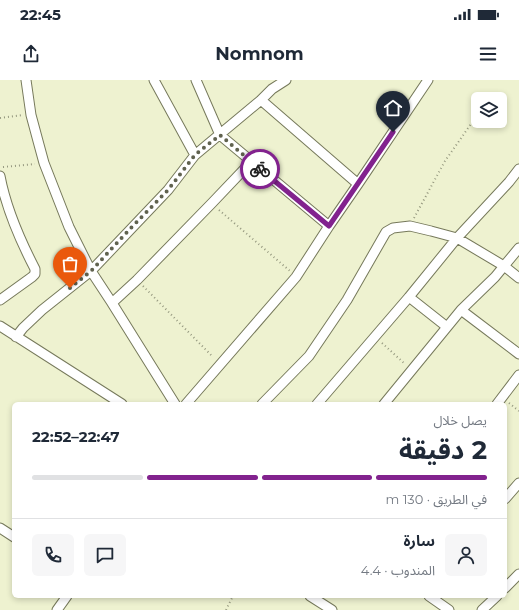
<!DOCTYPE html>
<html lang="ar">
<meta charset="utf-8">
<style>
:root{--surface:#fff;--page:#f6f6f7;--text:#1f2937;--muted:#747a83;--line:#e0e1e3;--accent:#82228e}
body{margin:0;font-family:Montserrat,"Noto Sans Arabic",sans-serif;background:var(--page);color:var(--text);direction:rtl;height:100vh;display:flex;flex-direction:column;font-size:15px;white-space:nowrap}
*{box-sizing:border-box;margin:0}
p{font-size:13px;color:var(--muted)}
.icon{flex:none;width:22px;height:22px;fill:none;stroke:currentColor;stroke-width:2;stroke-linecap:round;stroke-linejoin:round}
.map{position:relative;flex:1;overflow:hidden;direction:ltr}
.details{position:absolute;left:12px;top:322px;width:495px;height:196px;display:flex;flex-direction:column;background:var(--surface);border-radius:6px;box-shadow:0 2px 6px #0003;direction:rtl}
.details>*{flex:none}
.buttons{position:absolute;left:471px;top:12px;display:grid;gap:8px}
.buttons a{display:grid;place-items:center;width:36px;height:36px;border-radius:6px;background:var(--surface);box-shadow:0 2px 6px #0003;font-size:20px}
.pin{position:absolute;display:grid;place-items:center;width:34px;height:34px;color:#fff;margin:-41px -17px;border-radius:50% 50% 50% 0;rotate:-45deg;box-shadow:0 0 4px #0007}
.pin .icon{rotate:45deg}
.courier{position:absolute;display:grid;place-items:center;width:40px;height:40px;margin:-20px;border:3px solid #82228e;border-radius:50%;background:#fff;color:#222;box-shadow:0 1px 5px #0007}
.headline em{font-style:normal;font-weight:700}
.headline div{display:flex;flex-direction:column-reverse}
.headline{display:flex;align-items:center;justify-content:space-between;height:68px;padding:0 20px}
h1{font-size:26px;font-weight:700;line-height:30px}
.bar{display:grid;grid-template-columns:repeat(4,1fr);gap:6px 4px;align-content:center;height:48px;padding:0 20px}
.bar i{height:5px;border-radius:3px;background:var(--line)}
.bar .current{background:var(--accent)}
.bar p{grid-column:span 4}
.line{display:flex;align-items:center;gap:10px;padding:0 20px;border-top:1px solid var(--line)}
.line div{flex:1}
.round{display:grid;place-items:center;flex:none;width:42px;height:42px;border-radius:6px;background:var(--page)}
.status{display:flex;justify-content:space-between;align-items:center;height:28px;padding:0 20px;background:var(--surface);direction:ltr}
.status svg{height:11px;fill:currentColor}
header{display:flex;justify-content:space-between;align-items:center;height:52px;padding:0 20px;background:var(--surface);font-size:18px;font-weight:700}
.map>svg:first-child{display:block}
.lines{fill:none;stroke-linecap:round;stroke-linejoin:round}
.minor-casing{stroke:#76795b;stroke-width:11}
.path{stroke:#95987f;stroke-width:2;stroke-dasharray:1 3;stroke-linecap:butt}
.minor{stroke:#fff;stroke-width:9}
.done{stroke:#60624f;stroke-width:4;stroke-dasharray:0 7.2}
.route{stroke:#82228e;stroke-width:5}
</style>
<div class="status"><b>22:45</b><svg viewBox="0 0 49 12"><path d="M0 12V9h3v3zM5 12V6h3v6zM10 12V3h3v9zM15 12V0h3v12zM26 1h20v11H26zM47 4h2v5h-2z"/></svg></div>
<header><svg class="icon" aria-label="menu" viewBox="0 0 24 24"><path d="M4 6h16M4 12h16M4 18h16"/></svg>Nomnom<svg class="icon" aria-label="share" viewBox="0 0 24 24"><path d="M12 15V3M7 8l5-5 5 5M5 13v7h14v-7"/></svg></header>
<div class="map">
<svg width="519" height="530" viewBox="0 0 519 530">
<rect width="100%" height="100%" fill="#eef2d0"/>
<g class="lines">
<defs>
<path id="minor" d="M26,0L31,35L38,61L44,83L69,147L91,191L112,223L175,324
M154,0L195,75
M196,0L220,55L329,146
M261,20L358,104
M0,96C6,128 20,160 35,189V194L32,197L0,220
M519,168L504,186L519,198
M409,217L447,247
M112,223L137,200L212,123L251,82
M461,230L519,274
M0,246L122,324
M16,257L23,248L42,230L91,191L129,151L168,110L195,75L261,20L272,9L286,0
M186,324L296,197L329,146L358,104L428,0
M262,324L309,276L347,220L386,152L393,148L410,146L431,151L457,158L504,186L495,197L461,230L384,324
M317,324L409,217L457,158L509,102L519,89
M497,324L519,295
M505,419L519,403
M0,448L14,457
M505,508L519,494
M310,516L332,530
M429,516L449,530
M57,530L67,516
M482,530L497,516"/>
</defs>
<!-- minor casing -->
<use href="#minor" class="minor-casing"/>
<!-- path -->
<path class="path" d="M0,38L23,35
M3,87L35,84
M219,130L290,191
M414,138L445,81L478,34
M143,206L213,277
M382,263L405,284
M509,323L519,331
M226,530L233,516"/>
<!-- minor -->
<use href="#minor" class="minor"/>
</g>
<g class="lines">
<!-- done -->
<path class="done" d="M70,208L91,191L129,150L168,110L195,75L220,55L260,89"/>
<!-- route -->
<path class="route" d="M260,89L329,146L393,52"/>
</g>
</svg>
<div class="buttons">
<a><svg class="icon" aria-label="layers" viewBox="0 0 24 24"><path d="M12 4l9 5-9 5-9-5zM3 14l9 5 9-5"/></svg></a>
</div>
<div class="pin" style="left:70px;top:208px;background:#ea580c"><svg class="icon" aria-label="bag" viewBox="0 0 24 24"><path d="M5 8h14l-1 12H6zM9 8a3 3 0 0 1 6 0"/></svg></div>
<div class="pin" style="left:393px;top:52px;background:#1f2937"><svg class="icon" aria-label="home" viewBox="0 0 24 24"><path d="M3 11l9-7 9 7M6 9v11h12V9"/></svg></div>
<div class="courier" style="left:260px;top:89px"><svg class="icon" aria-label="bike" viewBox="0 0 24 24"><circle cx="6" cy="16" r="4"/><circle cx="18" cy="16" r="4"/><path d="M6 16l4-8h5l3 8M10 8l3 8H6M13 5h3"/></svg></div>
<section class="details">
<div class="headline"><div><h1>2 دقيقة</h1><p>يصل خلال</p></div><em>22:47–22:52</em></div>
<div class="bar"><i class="current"></i><i class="current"></i><i class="current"></i><i></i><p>في الطريق · 130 m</p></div>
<div class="line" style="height:72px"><a class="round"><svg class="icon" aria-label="person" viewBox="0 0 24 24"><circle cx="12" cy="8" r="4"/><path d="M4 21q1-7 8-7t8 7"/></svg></a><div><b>سارة</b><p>المندوب · 4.4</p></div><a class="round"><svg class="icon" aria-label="chat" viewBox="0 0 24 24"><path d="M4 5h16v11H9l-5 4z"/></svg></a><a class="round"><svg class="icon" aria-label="phone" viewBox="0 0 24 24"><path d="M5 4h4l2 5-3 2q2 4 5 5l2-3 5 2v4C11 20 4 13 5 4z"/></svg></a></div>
</section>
</div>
